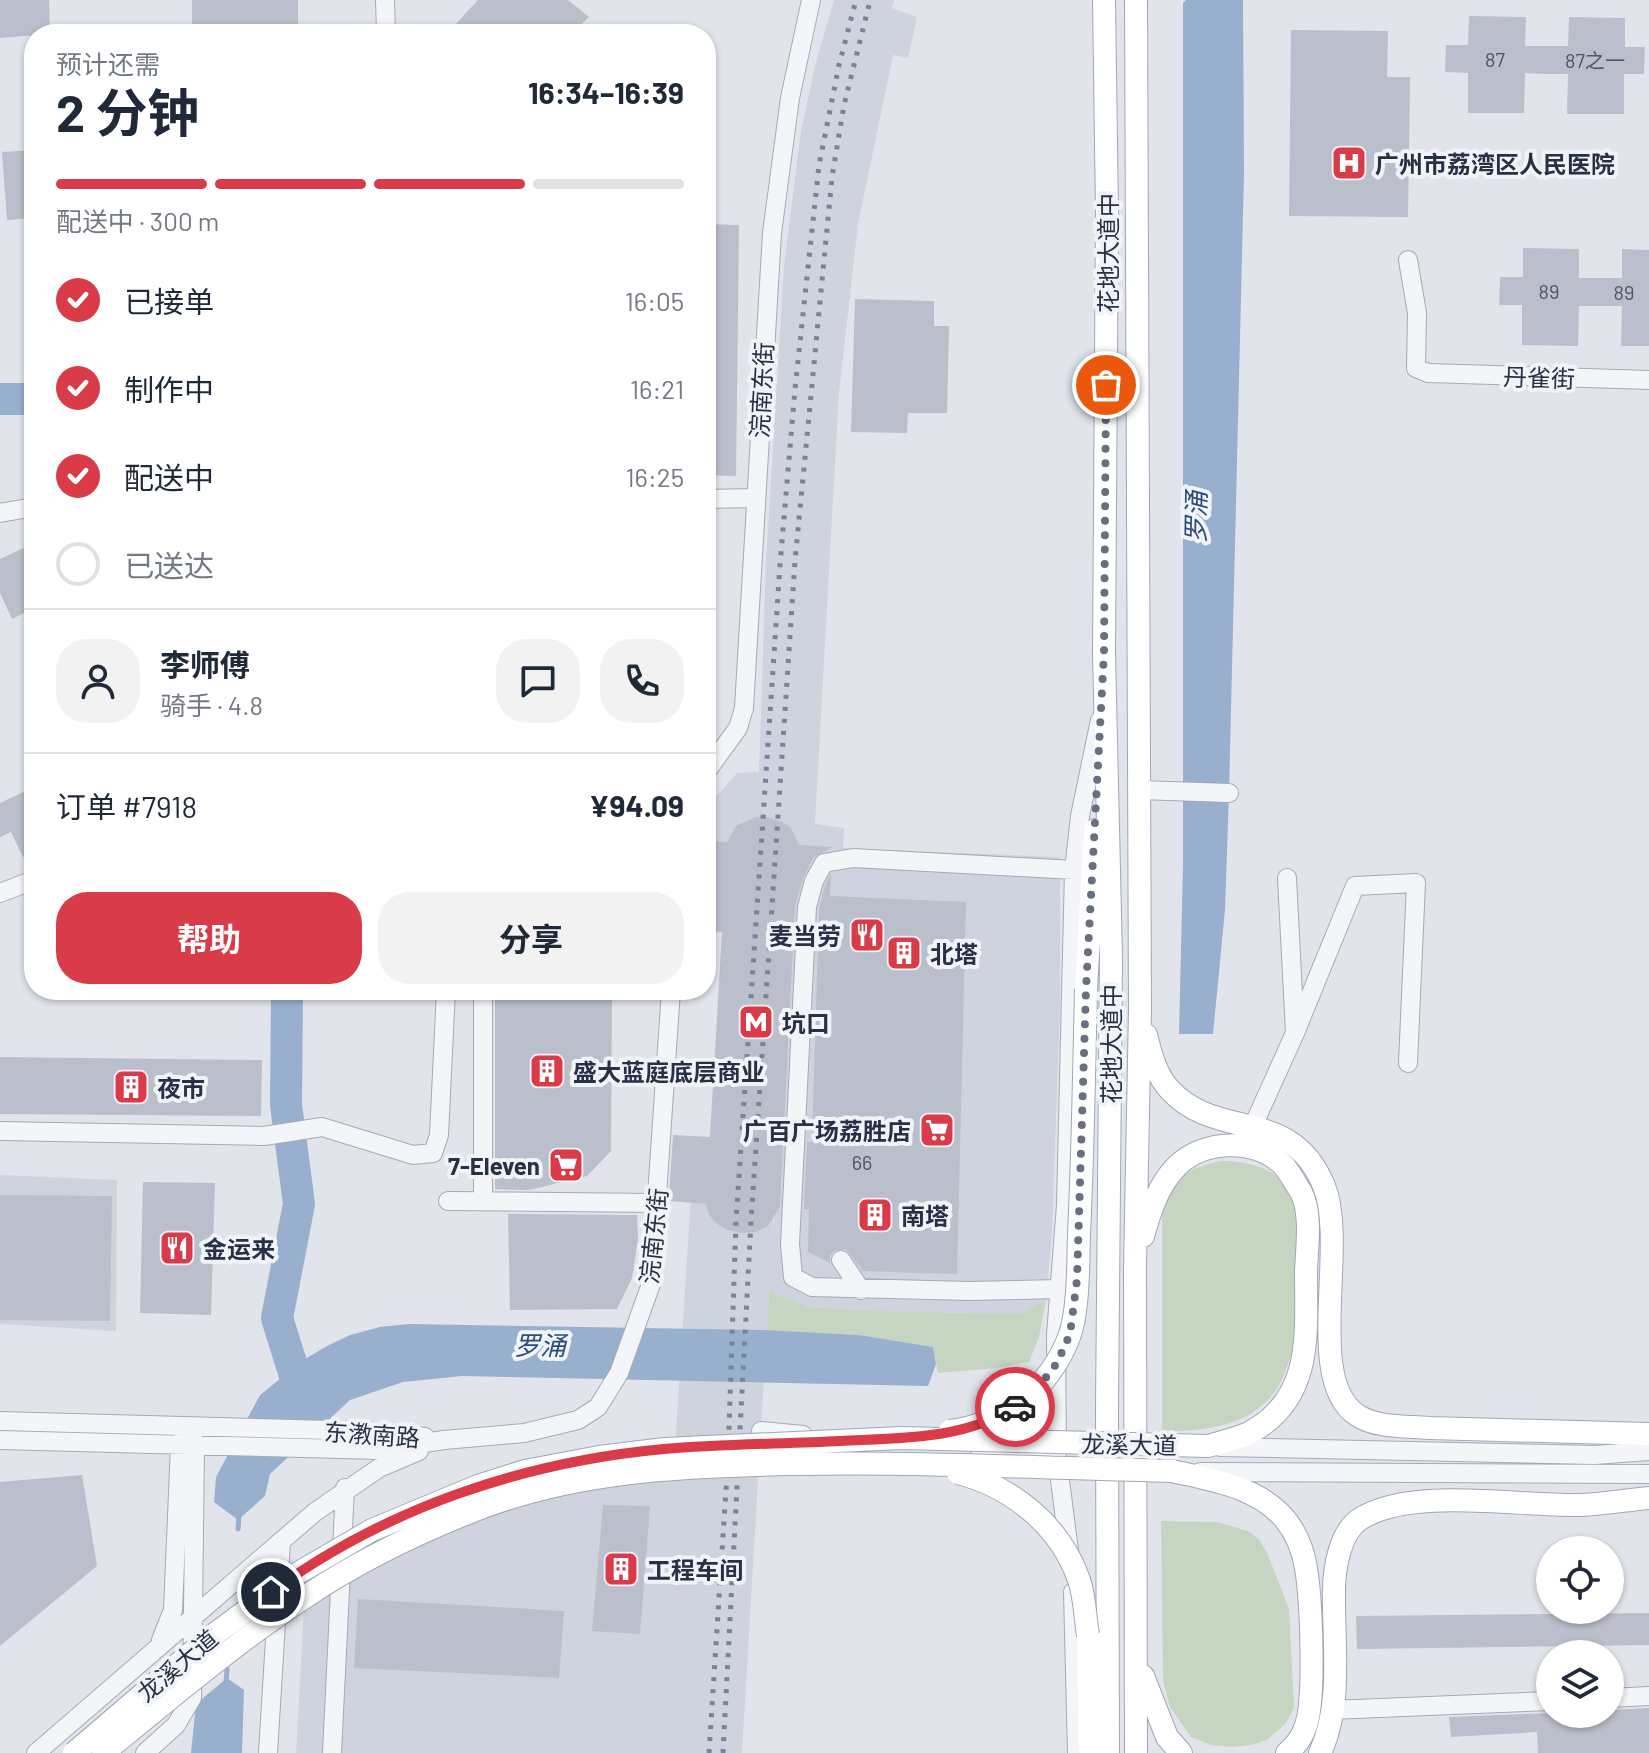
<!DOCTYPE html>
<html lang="zh">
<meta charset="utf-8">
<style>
:root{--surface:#fff;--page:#f2f2f3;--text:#1f2937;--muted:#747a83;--line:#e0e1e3;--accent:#da3b48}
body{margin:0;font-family:Barlow,"Noto Sans SC",sans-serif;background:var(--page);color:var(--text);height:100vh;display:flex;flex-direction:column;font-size:30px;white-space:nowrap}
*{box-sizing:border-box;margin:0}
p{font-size:26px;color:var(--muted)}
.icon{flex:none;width:44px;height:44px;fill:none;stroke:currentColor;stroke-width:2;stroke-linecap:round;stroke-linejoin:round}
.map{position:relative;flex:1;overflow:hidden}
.sheet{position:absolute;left:24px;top:24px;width:692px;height:976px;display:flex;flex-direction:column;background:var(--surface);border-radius:32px;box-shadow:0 2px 6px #0004}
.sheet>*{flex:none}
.tools{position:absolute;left:1536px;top:1536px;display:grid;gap:16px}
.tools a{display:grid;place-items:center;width:88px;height:88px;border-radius:50%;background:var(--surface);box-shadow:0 2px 6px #0004;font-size:40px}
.pin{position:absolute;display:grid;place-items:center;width:68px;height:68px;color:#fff;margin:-34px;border:4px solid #fff;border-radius:50%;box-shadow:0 2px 8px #0007}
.courier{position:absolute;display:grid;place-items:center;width:80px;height:80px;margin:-40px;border:6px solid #da3b48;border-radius:50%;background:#fff;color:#222;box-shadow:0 2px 10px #0007}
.summary em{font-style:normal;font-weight:700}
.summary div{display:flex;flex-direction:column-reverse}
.summary{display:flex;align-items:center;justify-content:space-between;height:136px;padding:0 32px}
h1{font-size:52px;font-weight:700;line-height:60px}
.bar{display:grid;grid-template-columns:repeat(4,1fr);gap:12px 8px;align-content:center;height:96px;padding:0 32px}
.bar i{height:10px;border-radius:6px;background:var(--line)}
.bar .active{background:var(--accent)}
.bar p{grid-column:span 4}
.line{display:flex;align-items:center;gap:20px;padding:0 32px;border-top:2px solid var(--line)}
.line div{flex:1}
.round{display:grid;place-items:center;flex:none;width:84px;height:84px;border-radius:32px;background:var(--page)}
ol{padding:0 32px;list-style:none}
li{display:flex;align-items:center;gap:24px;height:88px}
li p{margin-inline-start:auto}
li .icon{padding:8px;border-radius:50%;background:var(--accent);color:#fff;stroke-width:4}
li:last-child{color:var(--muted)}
li i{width:44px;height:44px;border:4px solid var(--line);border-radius:50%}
.action{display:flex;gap:16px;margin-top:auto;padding:16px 32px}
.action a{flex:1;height:92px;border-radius:32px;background:var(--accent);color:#fff;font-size:32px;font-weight:700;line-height:92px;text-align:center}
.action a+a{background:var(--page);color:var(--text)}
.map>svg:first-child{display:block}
.built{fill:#ced3dd}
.green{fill:#c5d5c1}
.water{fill:#99afce}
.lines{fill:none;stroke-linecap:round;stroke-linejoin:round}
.stream{stroke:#99afce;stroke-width:5}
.river{stroke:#99afce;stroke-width:32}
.building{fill:#babfcb}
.minor-casing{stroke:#a5aab6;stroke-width:20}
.major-casing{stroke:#9fa7b7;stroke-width:24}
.minor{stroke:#f4f5f8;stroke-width:18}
.major{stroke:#fff;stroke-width:22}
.rail{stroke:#798296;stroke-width:5;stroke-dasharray:4 8;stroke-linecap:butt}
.major-bridge-casing{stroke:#9fa7b7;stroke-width:24;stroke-linecap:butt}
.major-bridge{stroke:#fff;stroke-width:22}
.done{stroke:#686f7e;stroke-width:8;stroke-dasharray:0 14.4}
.route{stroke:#da3b48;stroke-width:10}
.labels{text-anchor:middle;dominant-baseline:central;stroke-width:8;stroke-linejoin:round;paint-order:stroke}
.number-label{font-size:20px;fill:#4c5466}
.poi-label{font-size:24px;font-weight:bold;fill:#273044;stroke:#f0f3f8;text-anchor:start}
.street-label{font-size:24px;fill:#273044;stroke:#f0f3f8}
.water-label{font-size:26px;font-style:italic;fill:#2e4b7b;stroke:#f0f3f8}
</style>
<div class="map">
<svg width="1649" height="1753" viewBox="0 0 1649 1753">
<rect width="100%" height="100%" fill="#e1e4eb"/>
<!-- built -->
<path class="built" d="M834,0H894L892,8L917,17L908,58L893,55L858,224L839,393L815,824L844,828L843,848L1060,857V1006L1052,1232L1046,1300L1019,1314L885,1311L808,1307L769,1292L742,1753H296L304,1607L419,1540L551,1495L644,1481L673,1480L691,1195L774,1200L773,1234L780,1149L706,841V808L737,773L759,772L766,562L784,266L801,131L815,66Z
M0,1175L117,1180L116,1331L0,1324Z"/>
<!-- green -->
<path class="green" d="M1220,1161C1244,1161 1276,1166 1289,1191C1302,1216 1295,1249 1295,1276C1294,1300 1295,1325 1293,1349C1292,1357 1287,1365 1285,1372C1266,1424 1210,1432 1162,1431V1210C1177,1176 1184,1170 1220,1161Z
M769,1291L808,1307L885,1311L1019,1314L1046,1300L1039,1337L1029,1362L996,1368L938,1373L933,1347L859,1335L767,1331Z
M1161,1521L1217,1522L1248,1531L1259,1539L1268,1555L1289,1609L1294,1708L1286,1723L1267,1740L1251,1745L1232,1747L1211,1745L1191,1737L1170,1707L1163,1681Z"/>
<!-- water -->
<path class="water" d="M1186,0H1243L1244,173L1229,793L1225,910L1213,1034H1179L1183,865V3Z
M409,1324L761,1330L859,1335L933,1347L936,1364L928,1386L462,1376L403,1382L350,1400L270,1474L265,1496L238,1520L214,1502L216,1477L260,1395L305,1359L327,1346L350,1335L380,1327Z
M227,1678L244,1690L242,1753H191L196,1704Z"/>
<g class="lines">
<!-- stream -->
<path class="stream" d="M238,1529L239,1514
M226,1684L227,1669"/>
<!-- river -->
<path class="river" d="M0,399H34
M287,990L286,1105L299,1204L277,1318L302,1398"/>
</g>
<!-- building -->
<path class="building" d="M0,0H49L50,34L0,38Z
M192,0H298V34H192Z
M478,0H568L589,17L571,34H463L454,26Z
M1469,16L1526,17L1525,46H1568L1569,17L1625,18V47H1645L1644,74H1624V114H1567L1568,74H1545L1525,73L1524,113H1468V73L1445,72L1446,45H1468Z
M1291,30L1388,31L1387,77H1410L1408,217L1289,216Z
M34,150V218L7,220L2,152Z
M706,224L739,225L736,476L706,475Z
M1523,248L1579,249V278H1622V249L1649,250V346H1621L1622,306H1579L1578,346L1522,345V305H1499L1500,277H1523Z
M855,299L934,301V326H949L947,413H908L907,433L851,432Z
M34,543V608L12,619L0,593V559Z
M34,787V852L23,857L11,832L0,837V803Z
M756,817H766L783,822L791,828L799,845L833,847L814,857L803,878L795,906L780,1207L767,1227L756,1232L741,1233L726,1229L714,1222L708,1212L706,1204L670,1201L669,1198L673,1135L710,1137L722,932L706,931V841L727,842L736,826Z
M831,874L830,896L966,902L957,1274L863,1271L846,1249L834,1251L830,1255V1263L808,1252L809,1209H804L807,1142H812L819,909L825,886Z
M495,990H612L611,1151L587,1176L529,1190L495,1189Z
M0,1057L262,1060L261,1116L0,1114Z
M143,1182L215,1183L211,1315L140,1313Z
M0,1195L112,1196L110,1321L0,1320Z
M508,1214L637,1215L638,1239L632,1278L617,1309L510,1310Z
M82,1475L97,1566L0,1646V1482Z
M603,1505L650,1506L640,1634L592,1631Z
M358,1599L564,1611L559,1678L354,1668Z
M1649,1613V1645L1357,1649L1356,1616Z
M1649,1708V1753H1538L1537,1732L1451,1737L1449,1717L1550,1713L1610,1714V1710Z"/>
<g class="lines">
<defs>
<path id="minor" d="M385,0L386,34
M1408,260L1417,313L1416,368L1428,373L1649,380
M706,499L755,498
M0,513L34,507
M706,772L738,728L744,708L772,233L790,98L811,0
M1139,790L1229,793
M0,893L34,880
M1295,1033L1355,886L1416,883L1408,1063
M0,1131L264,1136L322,1127L413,1155L433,1153L439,1135L446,990
M1255,1138L1253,1126L1295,1033L1287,878
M448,1201L658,1203
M483,1201V990
M841,1260L861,1290
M1060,1289L969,1291L812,1287L793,1277L790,1244L807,907L814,881L824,863L853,858L1074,870
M0,1421L366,1431L425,1437
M761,1431L803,1435
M0,1440L380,1450L444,1440L524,1433L578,1420L598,1407L619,1373L651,1284L671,990
M1220,1447L1595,1455L1649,1451
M980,1449L1057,1457
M1200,1472L1649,1474
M1070,1558L1057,1457L1056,1335L1066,1205L1074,870L1080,816L1100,720
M1073,1592L1077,1753
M161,1640L173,1610L180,1446L184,1437
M1610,1698L1649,1696
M1331,1710L1550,1701
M36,1753L315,1512L379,1468L419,1451
M145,1753L176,1725L192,1698L195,1447L193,1438
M268,1753L281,1541
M332,1753L345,1488"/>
<path id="major" d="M1104,0L1107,214L1104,653L1111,958L1107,1410L1108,1753
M1136,0L1140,1010L1135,1268L1136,1753
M1086,989L1095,830
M1146,1035C1151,1055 1156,1075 1170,1090C1218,1142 1291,1105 1324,1186C1348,1245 1304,1381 1357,1415C1376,1428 1406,1426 1429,1428L1649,1434
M1143,1236C1150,1211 1158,1185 1177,1166C1205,1139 1256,1138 1284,1166C1290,1173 1296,1184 1301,1192C1312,1213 1307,1247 1306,1271C1306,1333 1314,1399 1249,1433C1236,1439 1221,1442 1208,1446
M1172,1471C1211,1480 1256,1486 1284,1518C1296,1532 1303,1550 1306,1568C1311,1599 1316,1702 1305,1728C1302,1737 1294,1747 1287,1753
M1088,1635L1090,1753
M1143,1676L1167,1737L1181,1753
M1320,1753C1343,1704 1333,1643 1334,1591C1334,1568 1340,1532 1360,1519C1413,1486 1521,1507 1582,1505C1605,1504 1627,1500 1649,1498"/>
</defs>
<!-- minor casing -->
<use href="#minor" class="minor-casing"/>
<!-- major casing -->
<use href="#major" class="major-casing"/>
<!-- minor -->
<use href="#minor" class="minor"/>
<!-- major -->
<use href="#major" class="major"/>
<!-- rail -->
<path class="rail" d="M709,1753L728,1459L736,1221L780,565L795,389L819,165L839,65L856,0
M723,1753L751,1221L795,561L832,177L844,105L870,1"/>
<defs>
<path id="major-bridge" d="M950,1431C1004,1424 1049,1389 1069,1337C1079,1311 1078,1263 1079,1234C1083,1152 1084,1070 1086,989
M958,1473C1012,1487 1060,1525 1079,1580C1085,1597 1085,1617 1088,1635
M74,1753L204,1642L293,1576L372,1530L478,1486L525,1471L599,1457L665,1449L901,1438L1208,1446
M103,1753C167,1701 230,1647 299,1601C350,1566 408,1537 465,1514C571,1470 684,1466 797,1464C923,1462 1047,1468 1172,1471"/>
</defs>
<!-- major-bridge casing -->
<use href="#major-bridge" class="major-bridge-casing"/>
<!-- major-bridge -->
<use href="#major-bridge" class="major-bridge"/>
</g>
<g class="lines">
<!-- done -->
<path class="done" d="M1015,1407L1040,1385L1057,1363L1070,1334L1077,1280L1086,989L1104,653L1106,385"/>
<!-- route -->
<path class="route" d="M271,1592C386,1508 523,1462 664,1449C722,1444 781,1444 840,1441C900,1438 963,1440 1015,1407"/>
</g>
<!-- icons -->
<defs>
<symbol id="hospital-square" viewBox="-11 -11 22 22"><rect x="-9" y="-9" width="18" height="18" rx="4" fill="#da3b48" stroke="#f0f3f8"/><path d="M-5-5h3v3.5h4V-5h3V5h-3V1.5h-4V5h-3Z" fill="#fff"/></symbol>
<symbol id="restaurant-square" viewBox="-11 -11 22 22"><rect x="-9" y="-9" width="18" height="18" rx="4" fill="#da3b48" stroke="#f0f3f8"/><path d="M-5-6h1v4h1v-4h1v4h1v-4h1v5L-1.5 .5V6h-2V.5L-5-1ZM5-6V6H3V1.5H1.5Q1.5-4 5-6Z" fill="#fff"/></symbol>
<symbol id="building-square" viewBox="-11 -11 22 22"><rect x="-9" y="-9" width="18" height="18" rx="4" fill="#da3b48" stroke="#f0f3f8"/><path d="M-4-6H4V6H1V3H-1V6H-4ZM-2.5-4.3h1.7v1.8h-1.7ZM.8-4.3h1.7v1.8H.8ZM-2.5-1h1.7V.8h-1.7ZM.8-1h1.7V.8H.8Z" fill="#fff"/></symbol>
<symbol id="metro-square" viewBox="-11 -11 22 22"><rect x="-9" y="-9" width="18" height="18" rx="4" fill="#da3b48" stroke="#f0f3f8"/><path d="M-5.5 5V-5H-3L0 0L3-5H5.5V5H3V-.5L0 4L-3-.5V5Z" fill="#fff"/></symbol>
<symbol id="supermarket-square" viewBox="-11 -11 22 22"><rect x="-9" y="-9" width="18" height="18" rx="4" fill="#da3b48" stroke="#f0f3f8"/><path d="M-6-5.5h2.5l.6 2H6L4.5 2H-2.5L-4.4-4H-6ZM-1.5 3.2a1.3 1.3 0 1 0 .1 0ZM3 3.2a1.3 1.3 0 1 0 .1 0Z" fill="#fff"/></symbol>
</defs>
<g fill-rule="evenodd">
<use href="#hospital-square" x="1329" y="143" width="40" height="40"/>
<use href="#restaurant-square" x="847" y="915" width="40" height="40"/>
<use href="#building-square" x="884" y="933" width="40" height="40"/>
<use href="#metro-square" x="736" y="1002" width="40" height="40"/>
<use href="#building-square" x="527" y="1051" width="40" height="40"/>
<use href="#building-square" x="111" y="1067" width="40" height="40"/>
<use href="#supermarket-square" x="917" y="1110" width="40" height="40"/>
<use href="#supermarket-square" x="546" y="1145" width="40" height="40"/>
<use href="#building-square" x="855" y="1195" width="40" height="40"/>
<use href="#restaurant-square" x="157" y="1228" width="40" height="40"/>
<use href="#building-square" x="601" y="1549" width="40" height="40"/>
</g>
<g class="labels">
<!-- number labels -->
<g class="number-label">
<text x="1495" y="59">87</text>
<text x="1595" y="60">87之一</text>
<text x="1549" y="291">89</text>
<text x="1624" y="292">89</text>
<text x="862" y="1162">66</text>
</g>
<!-- poi labels -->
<g class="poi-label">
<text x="1375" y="163">广州市荔湾区人民医院</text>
<text x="841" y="935" text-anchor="end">麦当劳</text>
<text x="930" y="953">北塔</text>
<text x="782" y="1022">坑口</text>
<text x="573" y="1071">盛大蓝庭底层商业</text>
<text x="157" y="1087">夜市</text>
<text x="911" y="1130" text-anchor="end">广百广场荔胜店</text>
<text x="540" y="1165" text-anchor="end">7-Eleven</text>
<text x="901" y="1215">南塔</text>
<text x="203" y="1248">金运来</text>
<text x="647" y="1569">工程车间</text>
</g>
<!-- street labels -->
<g class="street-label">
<text transform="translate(1107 253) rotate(-90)">花地大道中</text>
<text transform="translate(1539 377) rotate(2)">丹雀街</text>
<text transform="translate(761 390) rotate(-87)">浣南东街</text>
<text transform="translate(1110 1044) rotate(-90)">花地大道中</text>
<text transform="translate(653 1236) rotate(-84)">浣南东街</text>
<text transform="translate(372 1434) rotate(4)">东漖南路</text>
<text transform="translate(1129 1444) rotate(1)">龙溪大道</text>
<text transform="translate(177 1665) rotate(-40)">龙溪大道</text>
</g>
<!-- water labels -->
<g class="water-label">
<text transform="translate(1195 517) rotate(-89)">罗涌</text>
<text x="540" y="1344">罗涌</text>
</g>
</g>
</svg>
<div class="tools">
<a><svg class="icon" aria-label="locate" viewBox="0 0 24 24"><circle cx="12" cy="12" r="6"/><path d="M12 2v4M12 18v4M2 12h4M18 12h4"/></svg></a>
<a><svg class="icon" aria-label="layers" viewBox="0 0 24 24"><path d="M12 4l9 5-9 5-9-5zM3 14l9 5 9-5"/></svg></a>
</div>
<div class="pin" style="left:1106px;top:385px;background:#ea580c"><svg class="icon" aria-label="bag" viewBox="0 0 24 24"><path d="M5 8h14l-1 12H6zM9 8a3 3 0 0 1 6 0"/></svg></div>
<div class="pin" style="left:271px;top:1592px;background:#1f2937"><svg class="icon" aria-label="home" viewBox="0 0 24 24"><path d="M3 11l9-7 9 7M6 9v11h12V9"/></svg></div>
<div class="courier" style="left:1015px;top:1407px"><svg class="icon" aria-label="car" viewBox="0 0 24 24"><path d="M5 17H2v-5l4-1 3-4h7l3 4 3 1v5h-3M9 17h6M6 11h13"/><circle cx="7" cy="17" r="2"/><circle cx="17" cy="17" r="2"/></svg></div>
<section class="sheet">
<div class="summary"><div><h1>2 分钟</h1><p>预计还需</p></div><em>16:34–16:39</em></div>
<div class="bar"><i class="active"></i><i class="active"></i><i class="active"></i><i></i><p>配送中 · 300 m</p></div>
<ol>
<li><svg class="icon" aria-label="check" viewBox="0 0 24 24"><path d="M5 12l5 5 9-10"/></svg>已接单<p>16:05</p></li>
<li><svg class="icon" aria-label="check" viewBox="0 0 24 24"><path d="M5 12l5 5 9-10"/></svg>制作中<p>16:21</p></li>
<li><svg class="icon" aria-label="check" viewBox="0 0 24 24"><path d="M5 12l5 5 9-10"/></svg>配送中<p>16:25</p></li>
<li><i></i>已送达</li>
</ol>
<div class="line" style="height:144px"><a class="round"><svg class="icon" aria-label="person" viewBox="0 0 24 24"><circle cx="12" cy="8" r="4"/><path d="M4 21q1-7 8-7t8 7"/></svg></a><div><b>李师傅</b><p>骑手 · 4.8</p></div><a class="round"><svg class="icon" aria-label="chat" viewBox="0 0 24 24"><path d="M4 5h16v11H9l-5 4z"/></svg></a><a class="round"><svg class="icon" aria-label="phone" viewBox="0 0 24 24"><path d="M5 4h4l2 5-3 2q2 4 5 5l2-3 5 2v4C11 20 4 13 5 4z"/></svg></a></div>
<div class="line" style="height:104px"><div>订单 #7918</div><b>¥94.09</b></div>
<div class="action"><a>帮助</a><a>分享</a></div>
</section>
</div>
